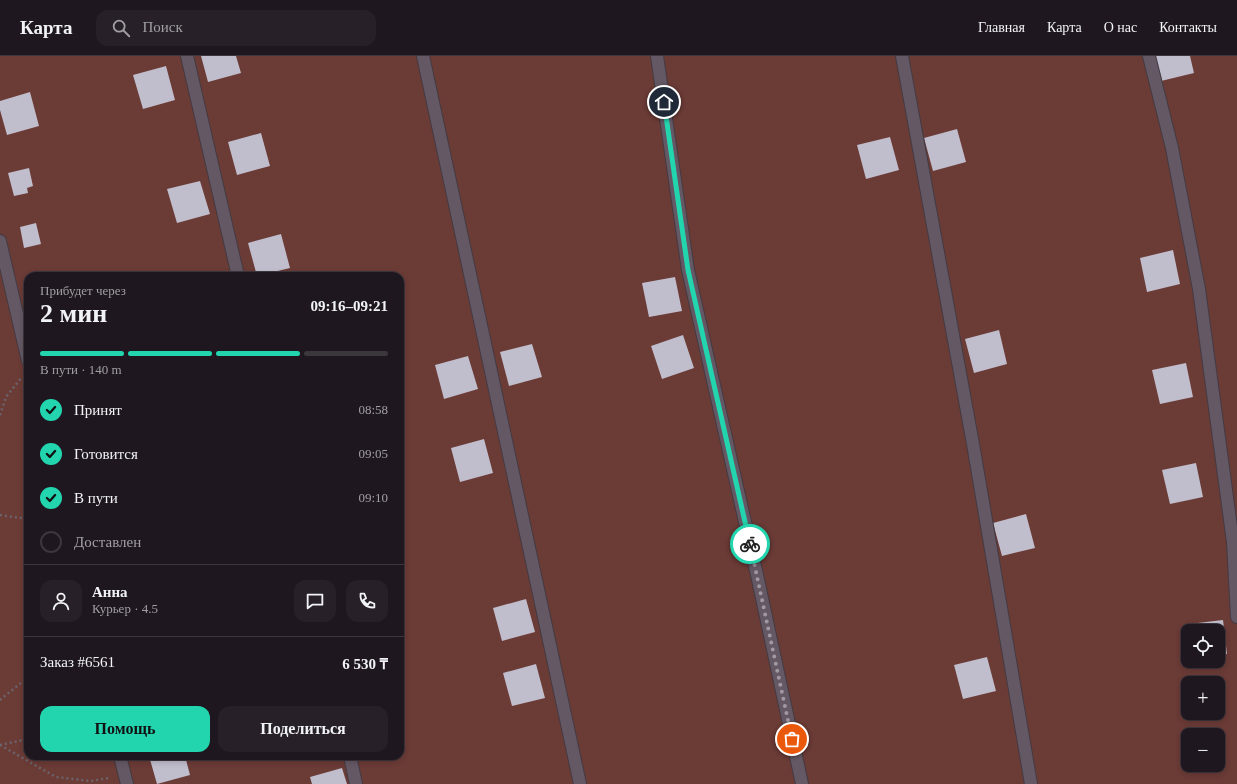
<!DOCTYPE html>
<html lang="ru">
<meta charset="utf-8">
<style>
:root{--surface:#1f171f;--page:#272028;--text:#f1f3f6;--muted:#a19fa4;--line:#3c363d;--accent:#23d5af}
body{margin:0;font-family:Georgia,serif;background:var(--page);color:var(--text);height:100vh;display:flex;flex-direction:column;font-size:15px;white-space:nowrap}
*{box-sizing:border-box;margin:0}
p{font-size:13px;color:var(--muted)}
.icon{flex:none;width:22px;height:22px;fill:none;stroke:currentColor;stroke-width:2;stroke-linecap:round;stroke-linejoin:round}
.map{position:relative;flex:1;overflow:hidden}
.drawer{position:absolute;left:24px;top:216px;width:380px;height:488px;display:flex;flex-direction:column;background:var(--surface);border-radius:12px;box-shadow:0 2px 6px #0003,0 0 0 1px var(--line)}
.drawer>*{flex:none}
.fabs{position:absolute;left:1181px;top:568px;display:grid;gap:8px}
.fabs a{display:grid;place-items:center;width:44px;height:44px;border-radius:8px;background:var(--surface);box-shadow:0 2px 6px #0003,0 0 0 1px var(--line);font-size:20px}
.pin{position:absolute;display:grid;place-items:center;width:34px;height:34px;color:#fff;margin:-17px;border:2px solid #fff;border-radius:50%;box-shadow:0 1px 4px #0007}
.courier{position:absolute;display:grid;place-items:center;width:40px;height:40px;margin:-20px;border:3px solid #23d5af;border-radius:50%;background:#fff;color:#222;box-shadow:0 1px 5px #0007}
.head em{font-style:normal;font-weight:700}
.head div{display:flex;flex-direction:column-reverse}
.head{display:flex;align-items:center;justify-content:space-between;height:68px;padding:0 16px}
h1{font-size:26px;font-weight:700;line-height:30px}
.bar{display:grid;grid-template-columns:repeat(4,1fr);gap:6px 4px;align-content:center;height:48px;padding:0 16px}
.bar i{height:5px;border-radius:3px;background:var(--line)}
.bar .current{background:var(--accent)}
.bar p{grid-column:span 4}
.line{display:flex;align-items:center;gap:10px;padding:0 16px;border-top:1px solid var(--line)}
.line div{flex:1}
.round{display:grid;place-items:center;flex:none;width:42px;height:42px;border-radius:12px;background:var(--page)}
ol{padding:0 16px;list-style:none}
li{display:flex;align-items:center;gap:12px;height:44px}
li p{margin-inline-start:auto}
li .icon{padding:4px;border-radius:50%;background:var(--accent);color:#111;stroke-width:4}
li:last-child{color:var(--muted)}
li i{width:22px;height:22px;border:2px solid var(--line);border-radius:50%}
.cta{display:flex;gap:8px;margin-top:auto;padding:8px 16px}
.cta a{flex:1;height:46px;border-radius:12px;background:var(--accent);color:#111;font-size:16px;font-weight:700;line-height:46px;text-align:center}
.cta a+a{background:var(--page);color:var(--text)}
header{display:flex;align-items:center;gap:24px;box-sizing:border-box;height:56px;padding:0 20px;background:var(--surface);border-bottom:1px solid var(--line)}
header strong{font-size:19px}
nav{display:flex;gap:22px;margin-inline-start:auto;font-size:14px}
.search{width:280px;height:36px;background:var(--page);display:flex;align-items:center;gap:10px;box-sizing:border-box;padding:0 14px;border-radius:12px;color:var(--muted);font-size:15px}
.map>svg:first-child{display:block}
.green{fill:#6b3b36;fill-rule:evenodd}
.building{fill:#c0bdcd}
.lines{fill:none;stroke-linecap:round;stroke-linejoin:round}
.street-casing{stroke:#433b43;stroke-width:14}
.path{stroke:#6c636c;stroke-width:2.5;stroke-dasharray:2 3;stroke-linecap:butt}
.street{stroke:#645864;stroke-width:12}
.done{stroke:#a199a1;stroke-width:4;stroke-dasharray:0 7.2}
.route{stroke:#23d5af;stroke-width:5}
</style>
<header>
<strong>Карта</strong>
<div class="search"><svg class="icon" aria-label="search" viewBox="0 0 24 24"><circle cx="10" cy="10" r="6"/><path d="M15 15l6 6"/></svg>Поиск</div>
<nav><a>Главная</a><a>Карта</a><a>О нас</a><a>Контакты</a></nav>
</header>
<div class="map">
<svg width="1237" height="728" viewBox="0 0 1237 728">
<rect width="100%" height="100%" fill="#291f29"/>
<!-- green -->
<path class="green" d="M0,0H1237V728H0ZM28,220H400V700H28ZM1188,575H1218V605H1188ZM1188,627H1218V657H1188ZM1188,679H1218V709H1188Z"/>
<!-- building -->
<path class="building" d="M201,0H236L241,17L208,26Z
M1155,0H1190L1194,17L1161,25Z
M166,10L175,44L143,53L133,19Z
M30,36L39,70L7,79L0,54V45Z
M957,73L966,106L933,115L924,82Z
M261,77L270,110L237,119L228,86Z
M890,81L899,114L866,123L857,89Z
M29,112L33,130L27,132L28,137L14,140L8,117Z
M200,125L210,158L177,167L167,133Z
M36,167L41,188L24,192L20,171Z
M281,178L290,212L257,220L248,187Z
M1173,194L1180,228L1147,236L1140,202Z
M675,221L682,255L649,261L642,227Z
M999,274L1007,308L974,317L965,283Z
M683,279L694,312L662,323L651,290Z
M532,288L542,321L509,330L500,296Z
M468,300L478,333L444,343L435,309Z
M1186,307L1193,341L1160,348L1152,314Z
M484,383L493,417L460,426L451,392Z
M1196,407L1203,441L1170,448L1162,414Z
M1026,458L1035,492L1002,500L993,467Z
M526,543L535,576L502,585L493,552Z
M1223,564L1227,598L1218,599V575H1190L1189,568Z
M987,601L996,635L963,643L954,609Z
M536,608L545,642L512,650L503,617Z
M149,700H185L190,719L157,728Z
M342,712L347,728H312L310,721Z"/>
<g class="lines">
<defs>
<path id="street" d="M187,0L238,220
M423,0L580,728
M657,0L688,214L757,519L802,728
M902,0L973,388L1031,728
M1149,0L1172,92L1199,233L1233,486L1237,561
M0,185L28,305
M120,700L127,728
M350,700L356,728"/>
</defs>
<!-- street casing -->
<use href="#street" class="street-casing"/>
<!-- path -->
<path class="path" d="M0,359L6,341L22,321
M0,459L28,463
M0,644L28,621
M0,689L56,721L91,725L109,722
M0,689L28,683"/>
<!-- street -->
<use href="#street" class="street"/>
</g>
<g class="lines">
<!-- done -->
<path class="done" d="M750,488L792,683"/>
<!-- route -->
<path class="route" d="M664,46L688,214L750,488"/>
</g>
</svg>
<div class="fabs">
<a><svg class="icon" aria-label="locate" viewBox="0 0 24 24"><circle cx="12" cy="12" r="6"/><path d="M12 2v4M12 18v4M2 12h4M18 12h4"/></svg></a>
<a>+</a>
<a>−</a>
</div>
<div class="pin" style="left:792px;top:683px;background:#ea580c"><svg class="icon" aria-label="bag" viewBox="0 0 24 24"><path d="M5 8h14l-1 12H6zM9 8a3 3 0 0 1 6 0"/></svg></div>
<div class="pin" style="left:664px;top:46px;background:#1f2937"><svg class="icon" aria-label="home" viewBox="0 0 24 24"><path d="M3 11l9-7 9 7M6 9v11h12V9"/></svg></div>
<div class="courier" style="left:750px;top:488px"><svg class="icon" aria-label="bike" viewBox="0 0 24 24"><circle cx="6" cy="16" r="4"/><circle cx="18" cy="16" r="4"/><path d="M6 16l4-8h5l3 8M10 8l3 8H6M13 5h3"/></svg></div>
<section class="drawer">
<div class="head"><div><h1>2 мин</h1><p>Прибудет через</p></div><em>09:16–09:21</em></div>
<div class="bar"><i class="current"></i><i class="current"></i><i class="current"></i><i></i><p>В пути · 140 m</p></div>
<ol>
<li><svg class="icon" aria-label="check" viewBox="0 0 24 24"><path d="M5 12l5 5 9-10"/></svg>Принят<p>08:58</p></li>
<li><svg class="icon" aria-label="check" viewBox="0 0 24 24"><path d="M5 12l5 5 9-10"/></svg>Готовится<p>09:05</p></li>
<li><svg class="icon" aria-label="check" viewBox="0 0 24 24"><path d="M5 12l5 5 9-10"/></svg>В пути<p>09:10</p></li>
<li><i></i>Доставлен</li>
</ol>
<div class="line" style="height:72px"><a class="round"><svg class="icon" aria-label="person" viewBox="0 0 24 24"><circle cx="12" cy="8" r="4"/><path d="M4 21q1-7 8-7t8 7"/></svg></a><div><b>Анна</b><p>Курьер · 4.5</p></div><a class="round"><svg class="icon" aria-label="chat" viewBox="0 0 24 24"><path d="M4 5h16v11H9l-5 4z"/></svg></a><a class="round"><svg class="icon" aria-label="phone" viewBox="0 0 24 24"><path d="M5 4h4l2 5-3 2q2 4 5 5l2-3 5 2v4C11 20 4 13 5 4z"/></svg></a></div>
<div class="line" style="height:52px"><div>Заказ #6561</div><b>6 530 ₸</b></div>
<div class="cta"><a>Помощь</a><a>Поделиться</a></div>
</section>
</div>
